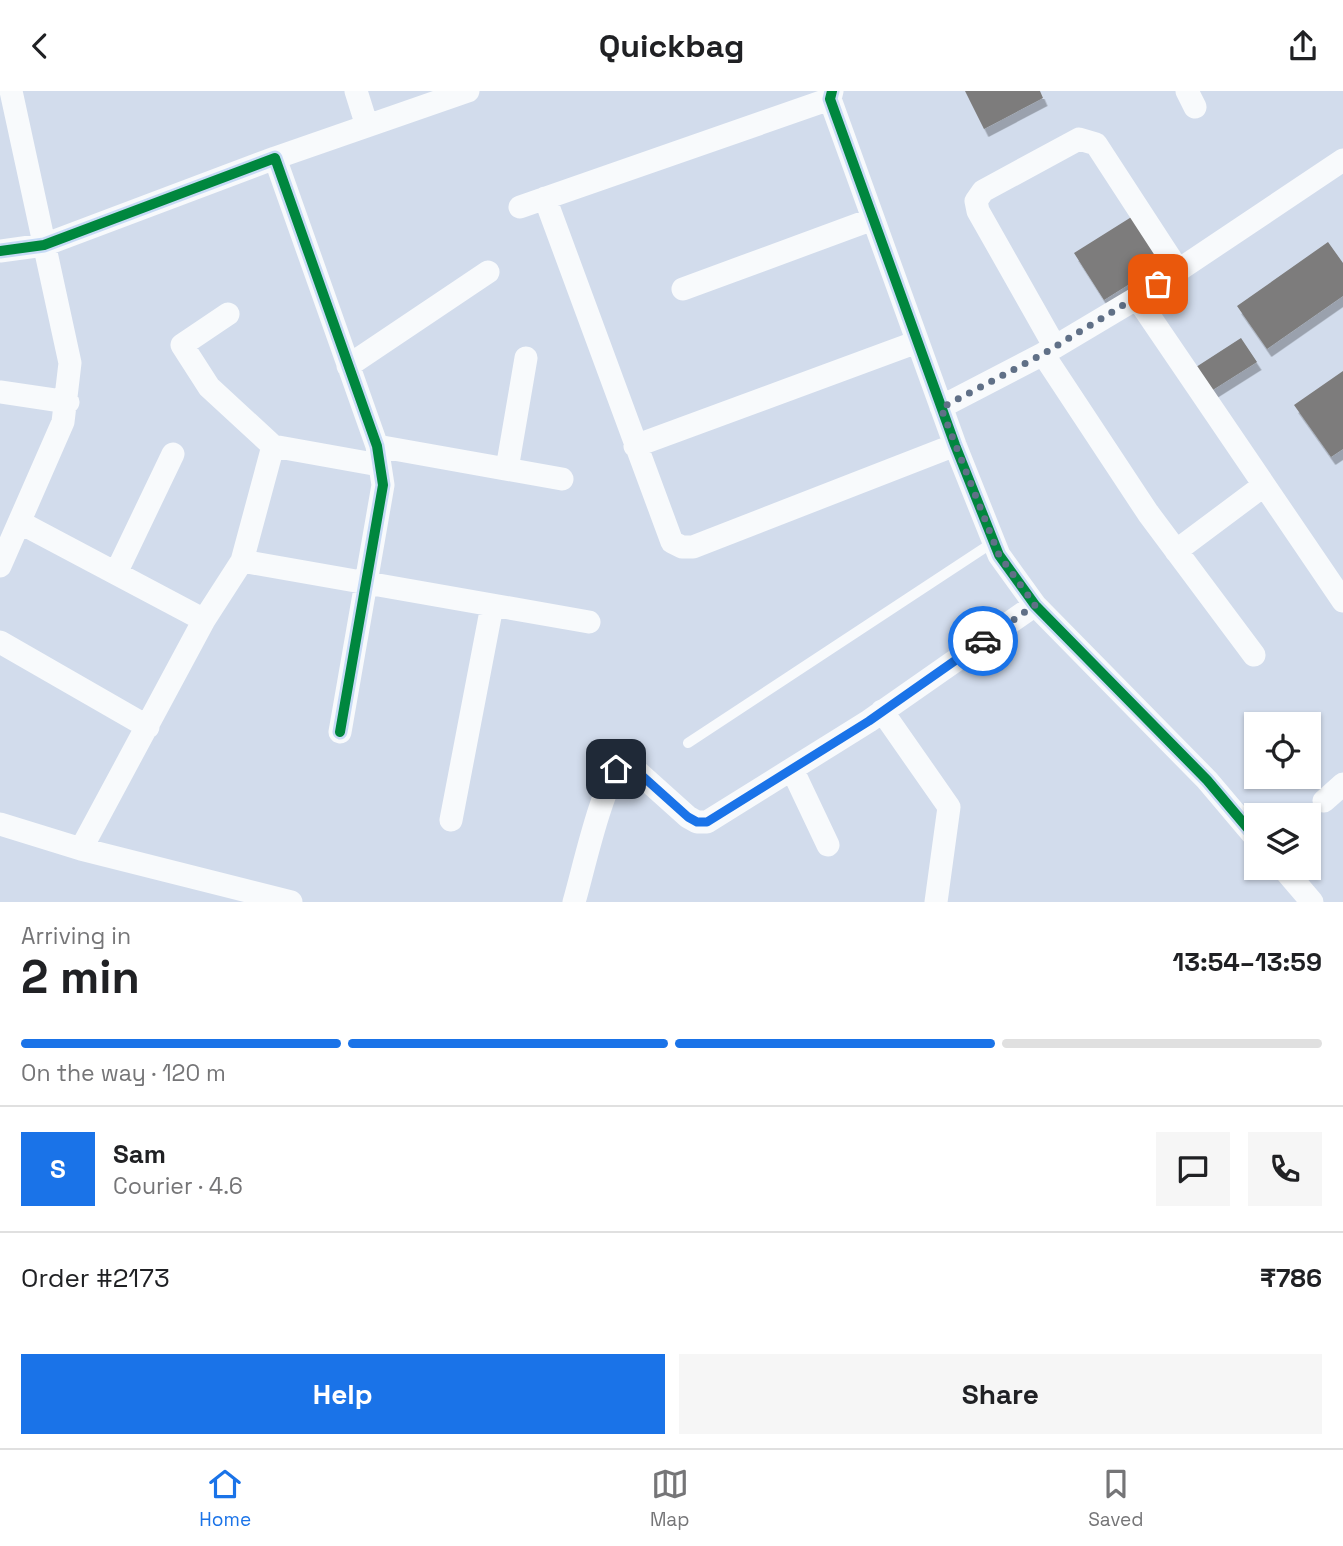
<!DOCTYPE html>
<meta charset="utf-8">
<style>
:root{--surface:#fff;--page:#f6f6f6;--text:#202124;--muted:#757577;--line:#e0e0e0;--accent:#1a73e8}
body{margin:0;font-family:"Space Grotesk",sans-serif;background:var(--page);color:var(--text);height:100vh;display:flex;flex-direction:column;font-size:26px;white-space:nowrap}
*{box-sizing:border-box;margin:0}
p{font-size:23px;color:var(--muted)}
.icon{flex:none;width:38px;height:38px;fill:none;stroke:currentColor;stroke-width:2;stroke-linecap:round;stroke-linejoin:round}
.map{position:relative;height:811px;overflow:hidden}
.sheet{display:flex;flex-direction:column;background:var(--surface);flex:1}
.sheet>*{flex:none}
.controls{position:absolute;left:1244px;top:621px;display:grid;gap:14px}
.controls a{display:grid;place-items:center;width:77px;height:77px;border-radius:0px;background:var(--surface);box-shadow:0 2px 5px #0004;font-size:35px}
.pin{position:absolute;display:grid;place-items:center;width:60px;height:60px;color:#fff;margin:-30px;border-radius:14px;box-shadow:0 4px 10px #0006}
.courier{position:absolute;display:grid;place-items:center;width:70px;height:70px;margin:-35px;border:5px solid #1a73e8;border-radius:50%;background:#fff;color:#222;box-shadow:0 2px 9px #0007}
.summary em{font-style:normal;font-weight:700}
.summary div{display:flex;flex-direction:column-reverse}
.summary{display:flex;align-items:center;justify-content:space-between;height:119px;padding:0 21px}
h1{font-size:46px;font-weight:700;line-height:52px}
.bar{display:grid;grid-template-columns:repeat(4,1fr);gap:10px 7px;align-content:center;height:84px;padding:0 21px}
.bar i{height:9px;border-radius:5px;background:var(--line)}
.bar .selected{background:var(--accent)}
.bar p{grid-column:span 4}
.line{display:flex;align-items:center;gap:18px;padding:0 21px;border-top:2px solid var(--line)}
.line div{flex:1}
.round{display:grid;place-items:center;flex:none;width:74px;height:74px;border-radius:0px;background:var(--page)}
.cta{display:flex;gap:14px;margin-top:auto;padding:14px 21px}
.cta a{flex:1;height:80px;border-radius:0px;background:var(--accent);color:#fff;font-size:28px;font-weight:700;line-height:80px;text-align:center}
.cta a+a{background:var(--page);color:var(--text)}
header{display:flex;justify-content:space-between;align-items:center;height:91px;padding:0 21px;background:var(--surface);font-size:32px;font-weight:700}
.tabs{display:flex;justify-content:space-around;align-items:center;height:98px;border-top:2px solid var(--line);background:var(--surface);font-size:19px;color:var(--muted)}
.tabs a{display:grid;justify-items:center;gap:4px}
.tabs .selected{color:var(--accent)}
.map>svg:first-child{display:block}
.building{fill:#7d7c7b;filter:url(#shadow)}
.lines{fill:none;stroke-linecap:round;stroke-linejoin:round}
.lane{stroke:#f8fafc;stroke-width:10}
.street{stroke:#f8fafc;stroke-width:23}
.cycleway-casing{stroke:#c7dbf6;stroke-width:15}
.cycleway{stroke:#00873e;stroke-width:10}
.done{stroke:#607087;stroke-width:7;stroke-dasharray:0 12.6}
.route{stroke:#1a73e8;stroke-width:9}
</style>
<header><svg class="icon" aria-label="back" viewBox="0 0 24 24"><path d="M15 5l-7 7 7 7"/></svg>Quickbag<svg class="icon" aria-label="share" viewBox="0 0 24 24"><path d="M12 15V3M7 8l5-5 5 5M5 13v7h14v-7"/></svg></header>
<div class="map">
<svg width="1343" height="811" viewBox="0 0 1343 811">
<defs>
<filter id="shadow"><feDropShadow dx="4.5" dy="8" stdDeviation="0" flood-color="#0004"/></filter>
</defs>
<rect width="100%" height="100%" fill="#d2dcec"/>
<!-- building -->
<path class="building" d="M965,0H1040L1043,7L984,38Z
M1133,125L1163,172L1104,209L1074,162Z
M1328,151L1343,172V205L1267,258L1237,215Z
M1241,247L1257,271L1208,302L1193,278Z
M1343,280V358L1331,366L1294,314Z"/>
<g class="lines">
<!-- lane -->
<path class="lane" d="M688,652L995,450"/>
<!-- street -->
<path class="street" d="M356,0L367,35
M832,0L830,8L955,354L999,464L1035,514L1207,689L1256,747
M1187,0L1195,16
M275,67L468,0
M545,107L672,451L682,456H693L955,354
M520,116L830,8
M0,160L44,154L275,67L377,355L383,394L340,641
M683,198L873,128
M1137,207L1343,510
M228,223L182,254L209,296L273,355L379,374
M1055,256L978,120L976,110L983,100L1079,48L1096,53L1178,179
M1043,263L1148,422L1254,564
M348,275L488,181
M0,301L68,311
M941,316L1043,263L1137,207L1343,69
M377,355L562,388
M635,355L917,251
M507,378L526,267
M21,432L204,529
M1176,460L1263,395
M242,470L589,531
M0,475L63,331L70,272L11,0
M116,482L173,363
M0,551L148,636
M882,620L949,716L936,811
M792,678L828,754
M1324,710L1343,693
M451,729L492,515
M0,733L81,758L291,811
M81,758L204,529L242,470L273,355
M1283,777L1312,811
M574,811C583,781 602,691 622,672L630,674L688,726L697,731H707L869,630L1035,514"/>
<defs>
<path id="cycleway" d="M832,0L830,8L955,354L999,464L1035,514L1207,689L1256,747
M0,160L44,154L275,67L377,355L383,394L340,641"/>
</defs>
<!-- cycleway casing -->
<use href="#cycleway" class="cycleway-casing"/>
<!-- cycleway -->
<use href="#cycleway" class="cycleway"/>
</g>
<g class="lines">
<!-- done -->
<path class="done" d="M983,550L1035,514L999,464L941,317L1043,263L1158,193"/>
<!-- route -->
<path class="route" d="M616,678L622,672L630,674L688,726L697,731H707L869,630L983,550"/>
</g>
</svg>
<div class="controls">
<a><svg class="icon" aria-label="locate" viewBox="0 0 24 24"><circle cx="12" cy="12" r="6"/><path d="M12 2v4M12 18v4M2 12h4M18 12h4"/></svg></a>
<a><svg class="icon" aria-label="layers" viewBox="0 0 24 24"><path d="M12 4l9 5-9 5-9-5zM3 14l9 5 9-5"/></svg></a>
</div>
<div class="pin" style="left:1158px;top:193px;background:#ea580c"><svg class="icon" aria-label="bag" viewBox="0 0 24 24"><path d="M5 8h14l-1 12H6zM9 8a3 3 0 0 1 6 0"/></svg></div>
<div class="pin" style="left:616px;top:678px;background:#1f2937"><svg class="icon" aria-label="home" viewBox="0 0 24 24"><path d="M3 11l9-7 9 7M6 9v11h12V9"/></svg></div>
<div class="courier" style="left:983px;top:550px"><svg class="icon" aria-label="car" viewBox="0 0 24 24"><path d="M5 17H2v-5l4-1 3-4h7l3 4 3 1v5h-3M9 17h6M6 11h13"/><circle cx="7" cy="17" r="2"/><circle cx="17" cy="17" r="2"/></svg></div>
</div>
<section class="sheet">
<div class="summary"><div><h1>2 min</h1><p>Arriving in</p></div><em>13:54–13:59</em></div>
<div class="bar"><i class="selected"></i><i class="selected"></i><i class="selected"></i><i></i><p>On the way · 120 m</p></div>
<div class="line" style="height:126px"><b class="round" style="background:var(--accent);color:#fff">S</b><div><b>Sam</b><p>Courier · 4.6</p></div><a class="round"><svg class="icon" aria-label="chat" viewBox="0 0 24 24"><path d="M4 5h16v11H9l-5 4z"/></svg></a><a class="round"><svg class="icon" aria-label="phone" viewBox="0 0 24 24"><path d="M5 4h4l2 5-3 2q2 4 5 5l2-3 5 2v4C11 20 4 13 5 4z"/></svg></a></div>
<div class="line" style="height:91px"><div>Order #2173</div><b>₹786</b></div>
<div class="cta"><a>Help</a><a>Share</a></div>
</section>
<nav class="tabs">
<a class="selected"><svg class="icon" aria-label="home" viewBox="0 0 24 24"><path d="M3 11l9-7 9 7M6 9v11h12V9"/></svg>Home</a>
<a><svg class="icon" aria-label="map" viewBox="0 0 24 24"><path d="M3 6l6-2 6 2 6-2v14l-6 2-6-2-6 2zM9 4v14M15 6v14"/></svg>Map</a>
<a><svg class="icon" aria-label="saved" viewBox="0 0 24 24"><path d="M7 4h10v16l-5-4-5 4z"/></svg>Saved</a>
</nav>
